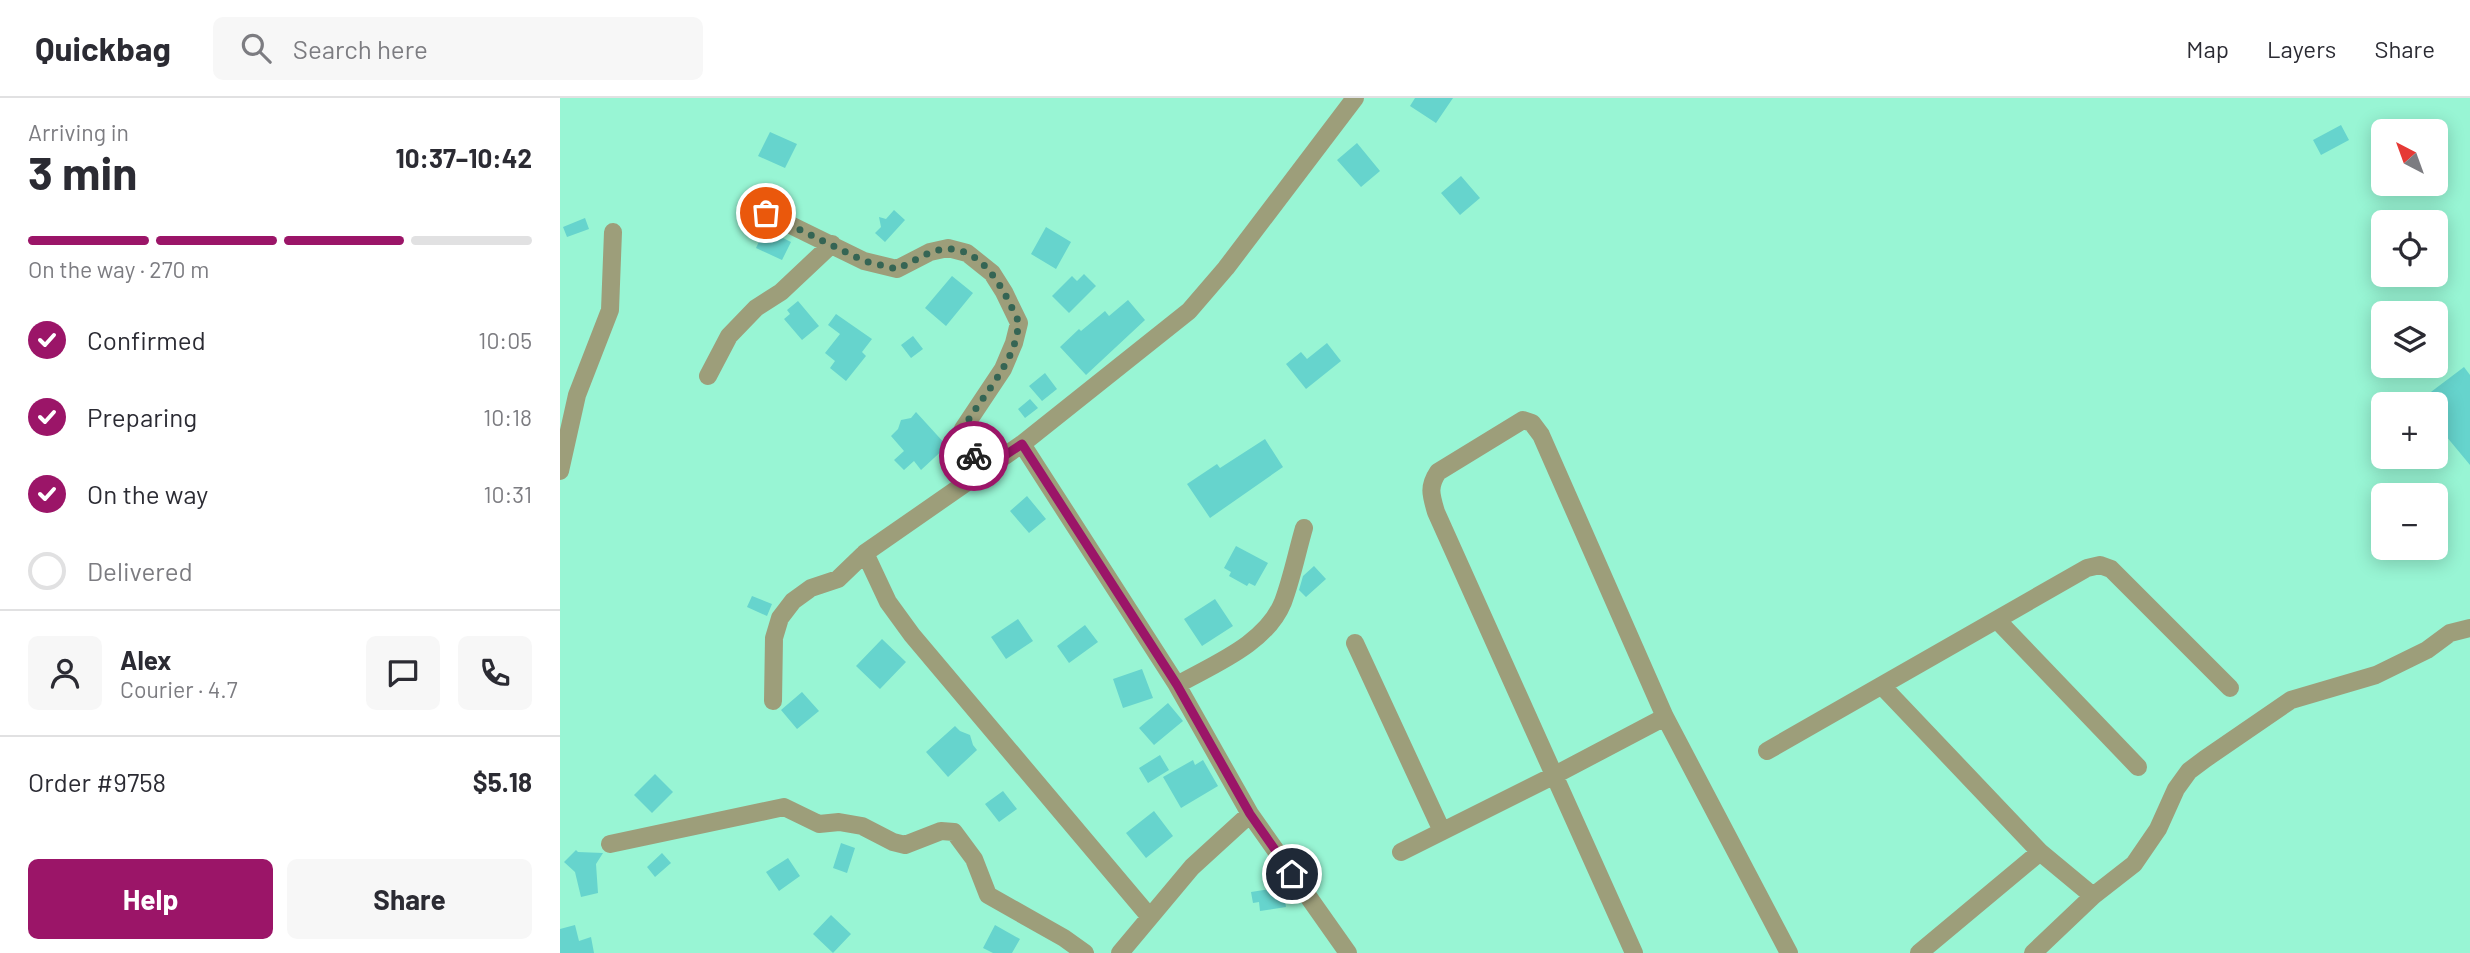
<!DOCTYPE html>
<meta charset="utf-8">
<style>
:root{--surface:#fff;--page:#f7f7f7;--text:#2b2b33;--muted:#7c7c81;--line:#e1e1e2;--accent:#9b1568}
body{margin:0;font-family:Barlow,sans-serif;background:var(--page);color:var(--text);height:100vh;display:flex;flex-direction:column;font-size:26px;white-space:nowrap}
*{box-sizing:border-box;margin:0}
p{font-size:23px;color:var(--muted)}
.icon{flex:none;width:38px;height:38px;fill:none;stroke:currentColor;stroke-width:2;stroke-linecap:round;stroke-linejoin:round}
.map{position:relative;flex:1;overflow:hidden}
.side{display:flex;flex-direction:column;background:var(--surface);width:560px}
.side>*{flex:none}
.needle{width:46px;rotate:319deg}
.controls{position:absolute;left:1811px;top:21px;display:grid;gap:14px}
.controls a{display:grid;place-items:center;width:77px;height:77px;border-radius:10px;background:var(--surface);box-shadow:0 4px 18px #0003;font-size:35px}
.pin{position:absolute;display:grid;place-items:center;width:60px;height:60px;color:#fff;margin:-30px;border:4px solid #fff;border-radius:50%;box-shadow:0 2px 7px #0007}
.courier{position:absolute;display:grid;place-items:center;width:70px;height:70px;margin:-35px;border:5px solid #9b1568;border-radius:50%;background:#fff;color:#222;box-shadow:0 2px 9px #0007}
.headline em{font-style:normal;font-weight:700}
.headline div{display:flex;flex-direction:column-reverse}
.headline{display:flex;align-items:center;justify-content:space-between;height:119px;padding:0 28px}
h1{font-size:46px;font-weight:700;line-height:52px}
.bar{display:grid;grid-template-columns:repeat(4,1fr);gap:10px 7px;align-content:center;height:84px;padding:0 28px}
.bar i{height:9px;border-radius:5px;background:var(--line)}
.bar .current{background:var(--accent)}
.bar p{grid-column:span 4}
.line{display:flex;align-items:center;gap:18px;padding:0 28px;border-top:2px solid var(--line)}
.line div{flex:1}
.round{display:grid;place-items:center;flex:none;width:74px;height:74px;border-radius:10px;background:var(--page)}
ol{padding:0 28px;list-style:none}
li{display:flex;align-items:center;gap:21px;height:77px}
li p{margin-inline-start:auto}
li .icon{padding:7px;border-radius:50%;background:var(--accent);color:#fff;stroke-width:4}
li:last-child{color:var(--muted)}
li i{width:38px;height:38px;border:4px solid var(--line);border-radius:50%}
.cta{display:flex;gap:14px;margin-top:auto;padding:14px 28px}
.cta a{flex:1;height:80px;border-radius:10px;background:var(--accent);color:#fff;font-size:28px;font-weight:700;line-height:80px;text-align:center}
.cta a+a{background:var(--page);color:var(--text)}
header{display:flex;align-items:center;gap:42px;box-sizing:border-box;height:98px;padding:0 35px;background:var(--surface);border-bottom:2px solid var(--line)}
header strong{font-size:33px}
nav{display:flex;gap:38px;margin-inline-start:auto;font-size:24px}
.search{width:490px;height:63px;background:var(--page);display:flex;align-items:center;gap:18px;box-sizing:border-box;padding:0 24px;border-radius:10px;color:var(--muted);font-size:26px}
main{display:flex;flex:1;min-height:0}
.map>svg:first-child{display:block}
.building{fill:#66d4cd}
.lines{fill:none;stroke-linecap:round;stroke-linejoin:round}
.minor{stroke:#9d9e7a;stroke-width:18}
.done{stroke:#356554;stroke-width:7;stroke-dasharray:0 12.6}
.route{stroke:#9b1568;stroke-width:9}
</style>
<header>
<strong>Quickbag</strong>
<div class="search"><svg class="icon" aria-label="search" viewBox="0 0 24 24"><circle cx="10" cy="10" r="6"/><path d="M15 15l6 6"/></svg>Search here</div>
<nav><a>Map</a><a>Layers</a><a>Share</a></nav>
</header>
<main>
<section class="side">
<div class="headline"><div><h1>3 min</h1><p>Arriving in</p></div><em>10:37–10:42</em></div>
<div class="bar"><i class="current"></i><i class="current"></i><i class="current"></i><i></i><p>On the way · 270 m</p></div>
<ol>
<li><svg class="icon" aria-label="check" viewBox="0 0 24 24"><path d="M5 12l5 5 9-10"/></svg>Confirmed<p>10:05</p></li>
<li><svg class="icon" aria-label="check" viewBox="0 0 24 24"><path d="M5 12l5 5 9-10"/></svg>Preparing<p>10:18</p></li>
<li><svg class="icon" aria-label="check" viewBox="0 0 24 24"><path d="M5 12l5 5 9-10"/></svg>On the way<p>10:31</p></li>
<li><i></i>Delivered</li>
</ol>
<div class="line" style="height:126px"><a class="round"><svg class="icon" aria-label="person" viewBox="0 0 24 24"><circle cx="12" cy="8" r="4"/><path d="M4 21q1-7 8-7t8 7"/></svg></a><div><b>Alex</b><p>Courier · 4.7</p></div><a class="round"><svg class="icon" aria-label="chat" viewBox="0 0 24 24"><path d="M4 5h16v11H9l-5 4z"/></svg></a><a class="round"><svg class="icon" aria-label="phone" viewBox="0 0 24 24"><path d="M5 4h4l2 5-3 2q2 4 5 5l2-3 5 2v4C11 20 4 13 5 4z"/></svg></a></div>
<div class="line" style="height:91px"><div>Order #9758</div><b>$5.18</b></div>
<div class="cta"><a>Help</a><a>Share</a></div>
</section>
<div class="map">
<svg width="1910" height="855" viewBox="0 0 1910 855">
<rect width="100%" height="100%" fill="#98f5d4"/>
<!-- building -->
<path class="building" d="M855,0H893L876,25L850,8Z
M1781,27L1789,42L1761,57L1753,42Z
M210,34L237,46L225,70L198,58Z
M797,45L820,73L801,89L777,62Z
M901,78L920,100L900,117L881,95Z
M334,112L345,122L325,144L315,135L321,129L319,119L326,121Z
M25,120L29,131L7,139L3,129Z
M486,129L511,144L496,171L471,156Z
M205,131L231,144L222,162L196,150Z
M524,176L536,188L509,215L492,198L512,178L517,183Z
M392,178L413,195L386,228L365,210Z
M568,202L585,222L526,277L500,249L519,231L521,233L545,213L549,218Z
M238,203L259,228L242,242L224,221L230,216L227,212Z
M276,216L312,241L302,254L306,258L286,283L270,270L275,263L265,255L280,236L268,227Z
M353,238L363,251L351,260L341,247Z
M767,245L781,263L746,291L726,266L741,254L747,261Z
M1904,269L1910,277V367L1876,326V306H1855Z
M485,275L497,291L482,303L469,288Z
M470,301L478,310L465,320L458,311Z
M356,314L387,348L361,372L354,363L344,372L334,362L344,353L331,338L338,331L341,322L351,320Z
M705,341L723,369L650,420L627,386L657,366L660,370Z
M467,398L486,421L469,435L450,413Z
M676,448L708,465L695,488L689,485L687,488L669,478L671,474L664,470Z
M754,468L766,481L746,499L739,492L743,478Z
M192,498L212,506L207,518L187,509Z
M655,501L673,528L642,548L624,521Z
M458,521L473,543L446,561L431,539Z
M525,527L538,544L509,565L497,548Z
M322,541L346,564L320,591L296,568Z
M582,571L593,600L563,610L553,581Z
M242,594L259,613L237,631L221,612Z
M608,605L623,623L594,647L579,630Z
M395,628L400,633L410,637L413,647L417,652L388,679L366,654Z
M600,657L609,672L588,685L579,670Z
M633,662L635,667L643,662L658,688L621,710L603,679Z
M95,676L113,694L92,715L74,697Z
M443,693L457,711L439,724L425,706Z
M594,713L613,738L586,760L566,735Z
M281,745L295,750L287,775L273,770Z
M16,752L18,754L43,755L36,766L38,795L21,799L15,774L4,764Z
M102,755L111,765L95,779L87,769Z
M228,760L240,778L219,793L206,774Z
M723,789L726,809L700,813L699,804L693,805L691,794Z
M271,817L291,836L273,855L253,836Z
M15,827L19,843L31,839L34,855H0V831Z
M435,827L460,841L452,855H433L423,850Z"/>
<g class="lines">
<!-- minor -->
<path class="minor" d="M206,115L304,163L337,171L370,154L388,150L407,155L432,175L444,194L459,225L454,245L443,271L403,331L402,339L413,356L426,370
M148,278L169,238L196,210L221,194L272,146
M462,346L617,587L690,716L788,855
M0,373L17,297L50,212L53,134
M305,455L328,504L352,537L589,818
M1437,522L1578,669
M795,545L882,733
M617,587C654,566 706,546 723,504C732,480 737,454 744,430
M1323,589L1480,754L1533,798
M213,603L214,540L220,520L233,503L251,490L278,481L305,455L462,346L629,213L666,170L795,0
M1207,653L1527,470L1540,467L1551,471L1670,590
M50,746L224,709L259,726L279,724L302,728L333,744L345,747L381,733L394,734L414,761L428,797L504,840L525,855
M841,754L993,678L1105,619
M560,855L632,769L690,716
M1074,855L876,414C871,397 868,389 878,374L963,322L972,325L981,337L1105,619L1229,855
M1359,855L1480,754
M1473,855L1533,798L1574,766L1598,731L1616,691L1629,673L1645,661L1731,602L1816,577L1867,552L1890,535L1910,530"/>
</g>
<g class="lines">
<!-- done -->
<path class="done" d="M206,115L304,163L337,171C353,164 369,152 386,151C418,149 439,183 451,208C454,214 459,221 458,228C456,264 420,300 403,331L402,339L414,358"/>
<!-- route -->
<path class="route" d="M414,358L426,370L462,346L617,587L690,716L732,776"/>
</g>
</svg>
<div class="controls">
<a><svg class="needle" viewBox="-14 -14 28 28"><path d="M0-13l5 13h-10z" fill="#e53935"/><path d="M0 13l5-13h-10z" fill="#7c7c81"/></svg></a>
<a><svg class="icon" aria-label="locate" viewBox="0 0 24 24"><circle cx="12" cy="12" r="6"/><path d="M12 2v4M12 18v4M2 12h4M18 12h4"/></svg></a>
<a><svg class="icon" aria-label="layers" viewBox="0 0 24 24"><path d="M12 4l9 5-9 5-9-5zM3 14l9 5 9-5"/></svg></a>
<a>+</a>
<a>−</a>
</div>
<div class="pin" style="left:206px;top:115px;background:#ea580c"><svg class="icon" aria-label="bag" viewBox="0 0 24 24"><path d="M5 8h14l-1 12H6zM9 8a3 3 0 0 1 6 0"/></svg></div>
<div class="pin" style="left:732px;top:776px;background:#1f2937"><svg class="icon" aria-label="home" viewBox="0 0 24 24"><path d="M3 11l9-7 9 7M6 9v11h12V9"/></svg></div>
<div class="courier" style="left:414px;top:358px"><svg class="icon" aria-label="bike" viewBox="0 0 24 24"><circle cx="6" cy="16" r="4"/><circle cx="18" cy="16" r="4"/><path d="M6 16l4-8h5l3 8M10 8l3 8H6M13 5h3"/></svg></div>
</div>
</main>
